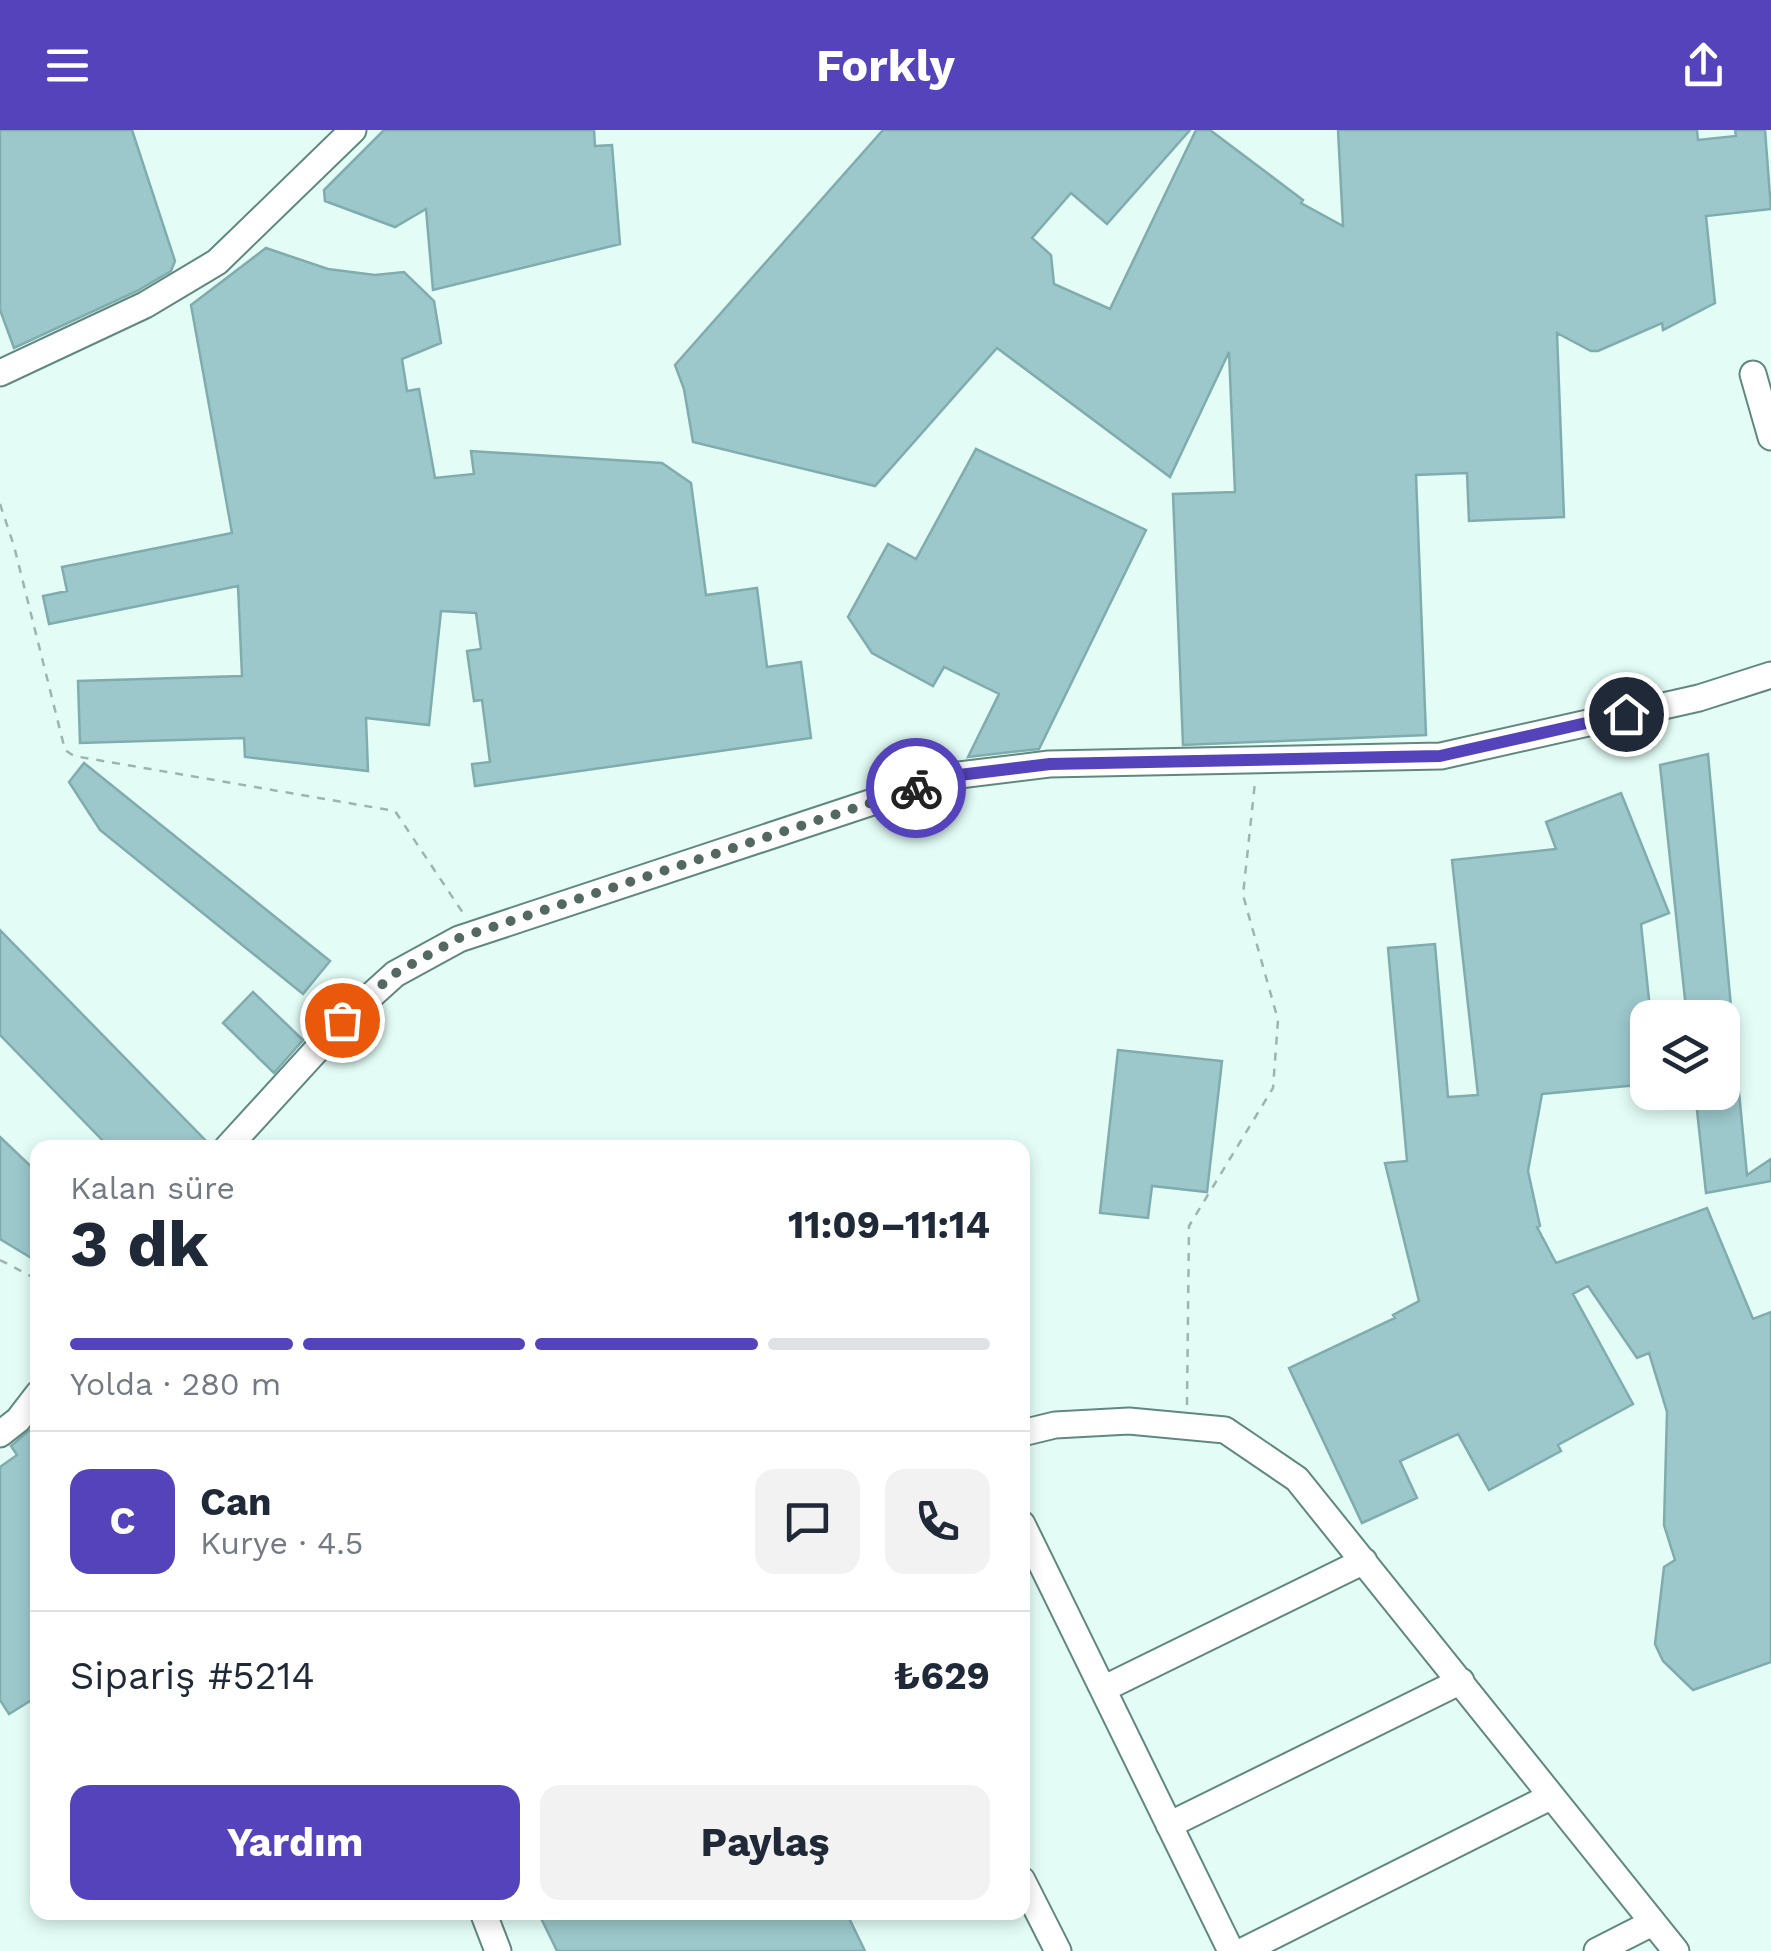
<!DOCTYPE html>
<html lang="tr">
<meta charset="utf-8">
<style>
:root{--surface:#fff;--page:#f2f2f3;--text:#1f2937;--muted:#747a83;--line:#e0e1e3;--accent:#5443ba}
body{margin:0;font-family:"Work Sans",sans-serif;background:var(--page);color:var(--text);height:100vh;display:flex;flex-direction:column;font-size:38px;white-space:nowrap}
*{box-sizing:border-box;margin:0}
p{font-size:32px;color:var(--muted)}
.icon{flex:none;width:55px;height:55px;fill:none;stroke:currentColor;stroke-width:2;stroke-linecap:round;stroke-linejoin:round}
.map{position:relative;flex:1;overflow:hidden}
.details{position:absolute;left:30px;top:1010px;width:1000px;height:780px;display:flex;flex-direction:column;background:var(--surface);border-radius:20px;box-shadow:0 5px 15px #0003}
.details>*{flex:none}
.buttons{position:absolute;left:1630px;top:870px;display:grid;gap:20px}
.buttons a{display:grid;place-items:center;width:110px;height:110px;border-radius:20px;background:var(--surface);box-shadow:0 5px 15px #0003;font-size:50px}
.pin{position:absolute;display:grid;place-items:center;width:85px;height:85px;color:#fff;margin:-42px;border:5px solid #fff;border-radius:50%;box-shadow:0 2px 10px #0007}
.courier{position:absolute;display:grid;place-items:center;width:100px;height:100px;margin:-50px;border:8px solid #5443ba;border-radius:50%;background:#fff;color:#222;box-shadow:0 2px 12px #0007}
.head em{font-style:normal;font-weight:700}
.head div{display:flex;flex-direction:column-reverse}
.head{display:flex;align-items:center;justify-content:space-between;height:170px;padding:0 40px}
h1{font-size:65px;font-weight:700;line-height:75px}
.bar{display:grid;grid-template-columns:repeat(4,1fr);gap:15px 10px;align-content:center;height:120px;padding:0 40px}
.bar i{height:12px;border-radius:8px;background:var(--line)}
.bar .active{background:var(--accent)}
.bar p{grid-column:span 4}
.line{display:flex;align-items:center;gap:25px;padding:0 40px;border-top:2px solid var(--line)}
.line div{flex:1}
.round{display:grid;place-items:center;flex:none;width:105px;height:105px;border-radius:20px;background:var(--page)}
.cta{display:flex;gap:20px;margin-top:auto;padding:20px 40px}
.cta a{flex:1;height:115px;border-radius:20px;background:var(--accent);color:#fff;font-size:40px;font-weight:700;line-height:115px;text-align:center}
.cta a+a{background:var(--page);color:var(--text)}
header{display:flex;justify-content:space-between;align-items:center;height:130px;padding:0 40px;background:var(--accent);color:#fff;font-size:45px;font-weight:700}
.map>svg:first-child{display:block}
.building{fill:#9cc8cb;stroke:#80acae;stroke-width:2.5}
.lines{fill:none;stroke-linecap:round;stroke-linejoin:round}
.minor-casing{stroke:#60887f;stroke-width:29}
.path{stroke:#9eb5af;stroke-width:2.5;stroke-dasharray:8 8;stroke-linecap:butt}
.minor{stroke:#fff;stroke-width:25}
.done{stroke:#546862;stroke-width:10;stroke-dasharray:0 18}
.route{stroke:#5443ba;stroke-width:12}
</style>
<header><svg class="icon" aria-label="menu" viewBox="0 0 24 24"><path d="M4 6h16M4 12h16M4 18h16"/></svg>Forkly<svg class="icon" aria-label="share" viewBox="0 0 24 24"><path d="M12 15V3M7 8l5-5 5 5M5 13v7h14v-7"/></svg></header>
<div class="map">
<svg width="1771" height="1821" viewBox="0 0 1771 1821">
<rect width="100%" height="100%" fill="#e3fdf6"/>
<!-- building -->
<path class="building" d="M0,0H132L175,131L171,141L137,161L14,218L0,180Z
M384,0H594L595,16L612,15L620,114L433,160L426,79L395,97L325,71L324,60Z
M883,0H1190L1107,94L1071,63L1032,108L1051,125L1054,154L1110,179L1196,0H1210L1303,70L1301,73L1343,96L1338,0H1697L1698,10L1736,6L1735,0H1765L1771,79L1706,86L1715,173L1663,200L1662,193L1598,221H1591L1557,203L1564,387L1469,391L1467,343L1416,345L1426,605L1183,615L1173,364L1235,362L1229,222L1170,347L997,218L875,356L693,312L684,259L675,235Z
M266,118L328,139L375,145L404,142L434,171L441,213L402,229L407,261L419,259L435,348L474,344L471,321L662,333L691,353L706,465L757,458L767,537L801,532L811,608L475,656L472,634L490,632L482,570L474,571L467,521L481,519L476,483L441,481L429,595L366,588L368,641L245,627L244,608L80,613L78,551L242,546L238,456L49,494L43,466L67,461L62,437L232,403L191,175Z
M976,319L1146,400L1039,619L968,627L999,564L944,537L933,556L872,523L848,487L888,414L916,429Z
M1708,624L1732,888H1687L1660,635Z
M84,633L330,831L303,864L100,700L69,652Z
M1621,663L1669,783L1641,794L1651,888H1648V954L1542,964L1528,1041L1540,1096L1537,1097L1556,1133L1707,1078L1753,1189L1771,1182V1532L1693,1560L1663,1531L1655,1514L1664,1437L1675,1430L1664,1395L1667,1282L1649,1223L1637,1228L1588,1156L1573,1164L1633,1274L1558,1315L1561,1321L1489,1360L1458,1304L1400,1331L1417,1368L1362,1393L1289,1238L1395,1188L1393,1185L1419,1171L1385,1033L1407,1031L1388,818L1435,814L1448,967L1478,965L1452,730L1556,719L1546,692Z
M0,800L211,1016V1018H110L0,905Z
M253,862L303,910L274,943L223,893Z
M1722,890H1732L1747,1045L1771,1029V1051L1706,1063L1695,962H1722Z
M1118,920L1222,931L1207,1062L1152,1056L1148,1088L1100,1083Z
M0,1007L38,1043V1132L0,1109Z
M38,1293V1566L9,1584L0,1570V1337L17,1325L11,1316Z
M538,1782H846L865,1821H557Z"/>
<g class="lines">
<defs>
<path id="minor" d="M0,243L145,175L217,132L353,0
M1753,244L1771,307
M227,1018L343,891L395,844L459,809L951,646L1049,634L1441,626L1699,568L1771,545
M1022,1303L1055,1295L1129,1291L1225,1300L1297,1349L1676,1821
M0,1304L18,1290L38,1264
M1022,1394L1231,1821
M1103,1559L1364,1431
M1169,1695L1461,1551
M1022,1750L1058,1821
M483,1782L498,1821
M1243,1821L1550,1667
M1597,1821L1652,1793"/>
</defs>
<!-- minor casing -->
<use href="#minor" class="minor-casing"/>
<!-- path -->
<path class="path" d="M0,374L14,416L65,620L74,626L395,681L463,783
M0,1130L38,1150
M1187,1275L1189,1096L1273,958L1278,890L1243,765L1255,652"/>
<!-- minor -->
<use href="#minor" class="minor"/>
</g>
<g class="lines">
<!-- done -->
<path class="done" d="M342,890L394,844L459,808L916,658"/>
<!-- route -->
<path class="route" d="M916,658L951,646L1050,634L1440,626L1626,584"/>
</g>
</svg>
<div class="buttons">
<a><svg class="icon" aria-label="layers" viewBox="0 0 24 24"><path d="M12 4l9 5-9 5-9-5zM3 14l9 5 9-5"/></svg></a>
</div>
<div class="pin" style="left:342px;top:890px;background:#ea580c"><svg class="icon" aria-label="bag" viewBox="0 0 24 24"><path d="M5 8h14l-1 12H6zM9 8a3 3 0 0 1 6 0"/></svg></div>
<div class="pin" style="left:1626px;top:584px;background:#1f2937"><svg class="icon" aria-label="home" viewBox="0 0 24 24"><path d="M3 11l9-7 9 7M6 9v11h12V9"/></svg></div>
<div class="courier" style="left:916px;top:658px"><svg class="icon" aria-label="bike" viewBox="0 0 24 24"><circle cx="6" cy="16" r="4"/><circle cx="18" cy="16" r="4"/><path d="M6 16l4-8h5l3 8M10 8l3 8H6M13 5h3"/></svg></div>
<section class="details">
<div class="head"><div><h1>3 dk</h1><p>Kalan süre</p></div><em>11:09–11:14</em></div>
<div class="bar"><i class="active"></i><i class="active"></i><i class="active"></i><i></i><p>Yolda · 280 m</p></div>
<div class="line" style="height:180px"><b class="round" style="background:var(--accent);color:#fff">C</b><div><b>Can</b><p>Kurye · 4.5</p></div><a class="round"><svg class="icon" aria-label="chat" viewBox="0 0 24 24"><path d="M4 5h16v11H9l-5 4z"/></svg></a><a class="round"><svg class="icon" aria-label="phone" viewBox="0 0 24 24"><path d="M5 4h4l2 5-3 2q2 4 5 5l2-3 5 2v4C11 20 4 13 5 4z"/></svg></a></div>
<div class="line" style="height:130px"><div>Sipariş #5214</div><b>₺629</b></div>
<div class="cta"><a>Yardım</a><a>Paylaş</a></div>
</section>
</div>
